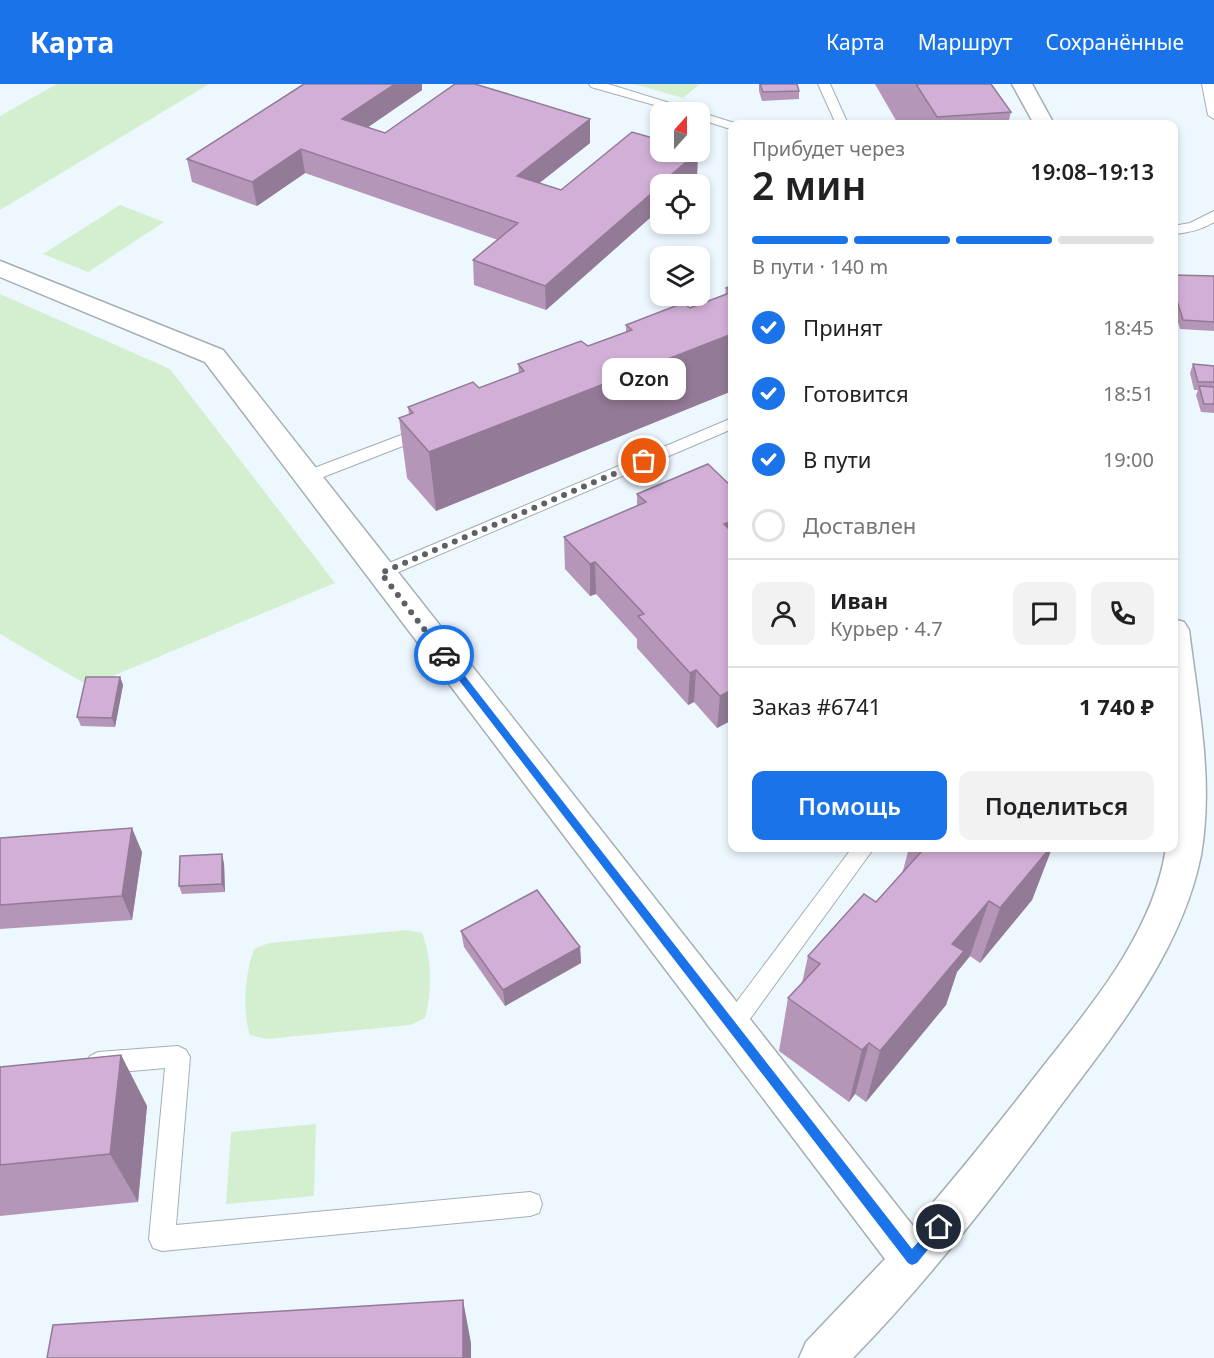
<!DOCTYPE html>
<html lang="ru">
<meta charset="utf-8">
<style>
:root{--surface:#fff;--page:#f2f2f2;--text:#202124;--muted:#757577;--line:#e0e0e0;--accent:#1a73e8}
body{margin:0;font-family:"Noto Sans",sans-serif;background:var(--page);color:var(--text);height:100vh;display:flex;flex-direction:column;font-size:22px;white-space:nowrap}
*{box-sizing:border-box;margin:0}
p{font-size:20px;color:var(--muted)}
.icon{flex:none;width:33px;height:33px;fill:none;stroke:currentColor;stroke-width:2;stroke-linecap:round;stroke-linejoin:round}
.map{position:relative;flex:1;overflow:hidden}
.panel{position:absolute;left:728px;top:36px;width:450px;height:732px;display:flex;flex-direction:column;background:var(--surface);border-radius:12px;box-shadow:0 3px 9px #0003}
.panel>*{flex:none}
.needle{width:39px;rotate:21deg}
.tools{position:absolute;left:650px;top:18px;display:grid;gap:12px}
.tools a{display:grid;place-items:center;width:60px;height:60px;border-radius:12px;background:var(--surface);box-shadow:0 3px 9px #0003;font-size:30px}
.pin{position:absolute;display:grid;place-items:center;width:51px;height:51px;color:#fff;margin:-26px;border:3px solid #fff;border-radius:50%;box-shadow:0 2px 6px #0007}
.courier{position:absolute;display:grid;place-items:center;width:60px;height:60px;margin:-30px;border:4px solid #1a73e8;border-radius:50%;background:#fff;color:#222;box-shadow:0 2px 8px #0007}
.bubble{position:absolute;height:42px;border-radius:12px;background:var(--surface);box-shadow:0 3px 9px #0003;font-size:20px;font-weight:600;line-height:42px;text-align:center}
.summary em{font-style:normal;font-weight:600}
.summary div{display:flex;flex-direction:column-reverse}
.summary{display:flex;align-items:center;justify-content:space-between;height:102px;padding:0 24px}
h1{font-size:39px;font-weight:600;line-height:45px}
.bar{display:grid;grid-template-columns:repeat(4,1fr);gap:9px 6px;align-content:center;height:72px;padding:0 24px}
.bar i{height:8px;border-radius:4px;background:var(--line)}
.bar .active{background:var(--accent)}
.bar p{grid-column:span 4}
.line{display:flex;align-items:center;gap:15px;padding:0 24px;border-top:2px solid var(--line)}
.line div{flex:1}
.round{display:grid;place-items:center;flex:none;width:63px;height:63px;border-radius:12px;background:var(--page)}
ol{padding:0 24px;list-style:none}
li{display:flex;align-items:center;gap:18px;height:66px}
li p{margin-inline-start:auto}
li .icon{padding:6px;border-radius:50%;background:var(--accent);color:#fff;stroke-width:4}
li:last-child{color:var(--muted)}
li i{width:33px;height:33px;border:3px solid var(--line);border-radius:50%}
.action{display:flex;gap:12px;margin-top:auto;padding:12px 24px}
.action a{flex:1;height:69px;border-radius:12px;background:var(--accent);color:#fff;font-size:24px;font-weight:600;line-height:69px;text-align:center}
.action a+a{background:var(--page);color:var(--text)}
header{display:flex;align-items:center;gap:36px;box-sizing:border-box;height:84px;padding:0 30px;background:var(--accent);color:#fff}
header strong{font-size:28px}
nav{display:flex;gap:33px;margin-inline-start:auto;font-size:21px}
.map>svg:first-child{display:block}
.green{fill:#d4efd0}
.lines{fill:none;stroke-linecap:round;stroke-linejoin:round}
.lane-casing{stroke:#a5aeb5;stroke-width:2}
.street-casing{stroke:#a5aeb5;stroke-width:3}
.lane{fill:#fff;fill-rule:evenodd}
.street{fill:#fff;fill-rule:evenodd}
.wall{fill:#b596b9}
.shaded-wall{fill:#937a96}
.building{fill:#d2afd7;stroke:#937a96;stroke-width:1.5}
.route{fill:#1a73e8}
.done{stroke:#5b6165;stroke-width:6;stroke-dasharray:0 10.8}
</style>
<header>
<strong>Карта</strong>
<nav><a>Карта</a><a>Маршрут</a><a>Сохранённые</a></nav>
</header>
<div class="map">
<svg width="1214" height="1274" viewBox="0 0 1214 1274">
<rect width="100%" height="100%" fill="#edf7fe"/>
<!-- green -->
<path class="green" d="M57,0H209L0,126V32Z
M634,0H700L683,14Z
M120,121L164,138L88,188L43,170Z
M0,210L170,285L335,499L89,602L0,550Z
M407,846L422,849C432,873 432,909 425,934L410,941L266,955L250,951C242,926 245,890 254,865L269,859Z
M316,1040L314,1112L226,1120L231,1048Z"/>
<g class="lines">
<defs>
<path id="lane" d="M589,0H608L738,40H732V45L727,44L699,35V28H679L591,3Z
M818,0H830L848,40H836Z
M1202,0H1214V35L1208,31Z
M1214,127V138C1201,146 1188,149 1173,150V142L1190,139Z
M732,334V345L387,493L381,495L375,493L372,489L375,485Z
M425,342L431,343L433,347L431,351L313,397H301L299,393L301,389Z
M852,764H874L739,950L731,953L723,950L720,943L723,936Z
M178,962L186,966L190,973L176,1141L530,1108L539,1111L542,1120L539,1129L530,1132L162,1167L153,1164L149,1155L165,984L98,990L90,986L86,979L90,972L98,968Z"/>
<path id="street" d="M1012,0H1032L1054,40H1034Z
M0,177L223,266L913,1142C955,1094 995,1044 1034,994C1087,926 1153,852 1166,764H1173V535L1184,538L1189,546C1198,619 1214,697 1201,771C1181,871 1111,954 1052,1033C990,1117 926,1199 853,1274H799L806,1258L885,1175L205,278L0,193Z"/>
</defs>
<!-- lane casing -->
<use href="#lane" class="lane-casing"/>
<!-- street casing -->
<use href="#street" class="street-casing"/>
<!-- lane -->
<use href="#lane" class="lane"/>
<!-- street -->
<use href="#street" class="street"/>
</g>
<!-- wall -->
<path class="wall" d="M304,0H422V6L368,43L385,49L590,35V59L539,99L561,106L698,68L697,92L660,100V125L546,226L474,201L473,176L498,156L305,89L257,122L192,98L187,75Z
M759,0L799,7V15L762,17L759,7Z
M875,0H991L1011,28L1008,40H898Z
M1173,191L1214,192V247L1180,245L1173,222Z
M732,201V307L436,427L407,394L399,334L409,330L408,323L479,304L519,289L518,280L588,262L626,248V241L690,224L725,211L726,204Z
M1193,280L1214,282V329L1201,328L1196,311L1198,306H1194L1190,289Z
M732,403V636L717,644L694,618L688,621L637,564V555L596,510L590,512L565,485L564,453L637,422V410Z
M120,593L123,601L115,643L81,642L77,633Z
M0,754L142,768L132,836L0,845Z
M909,764H1052L1032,816L980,879L970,872L957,888L946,921L866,1018L855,1010L849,1018L779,967L788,914L802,899L808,872L876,818L902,790Z
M224,779L225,808L182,810L179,802Z
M461,847L580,863L581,879L505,922L464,863Z
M121,971L147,1022L138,1118L0,1132V983Z"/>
<!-- shaded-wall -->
<path class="shaded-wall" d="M395,0H422V6L345,59L342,35Z
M590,35V59L518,116L517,92Z
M301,65L305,89L257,122L252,98Z
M698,68L697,92L687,100H661Z
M660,102V125L546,226L545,202Z
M732,250V307L436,427L429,368Z
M732,437V468L724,440Z
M595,478L596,510L590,512V480Z
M696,586L694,618L688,621L690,589Z
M120,593L123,601L115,643L112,634Z
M732,606V636L717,644L720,612Z
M132,744L142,768L132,836L122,812Z
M1050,764H1052L1032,816L980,879L1000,824Z
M222,770L224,779L225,808L222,800Z
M989,817L970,872L957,888L946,921L866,1018L880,967L952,860Z
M580,863L581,879L505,922L503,906Z
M869,959L855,1010L849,1018L862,966Z
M121,971L147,1022L138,1118L110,1070Z
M463,1216L471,1259V1274H463Z"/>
<!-- building -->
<path class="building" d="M304,0H395L342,35L385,49L455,0H475L590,35L517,92L561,106L632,48L660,56V68H698L660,100V102L545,202L473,176L518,139L301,65L252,98L187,75Z
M760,0H797L799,7L763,8Z
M916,0H991L1011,28L937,33Z
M1173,191L1214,192V238L1183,236L1173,204Z
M732,201V250L429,368L399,334L413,329L408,323L473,298L479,304L524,287L518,280L581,257L588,262L632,246L626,241L683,219L690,224L732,208L726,204Z
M1193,280L1214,282V298H1198Z
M1199,302L1214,303V320H1204Z
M708,380L732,403V437L724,440L732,448V606L720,612L696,586L690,589L638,532L644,530L595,478L590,480L564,453L646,418L637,410Z
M86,593H120L112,634L77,633Z
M132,744L122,812L0,821V754Z
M913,764H1050L1000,824L989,817L952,860L964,867L880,967L869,959L862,966L788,914L820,880L808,872L864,810L876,818L921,768Z
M222,770V800L179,802L180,772Z
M537,806L580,863L503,906L461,847Z
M121,971L110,1070L0,1081V983Z
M463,1216V1274H47L53,1241Z"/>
<!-- route -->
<path class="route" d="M444,568L447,569L912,1165L935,1139L939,1137L943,1139L945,1143L943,1147L917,1179L912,1181L908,1179L441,573L439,571Z"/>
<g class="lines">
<!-- done -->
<path class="done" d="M444,571L381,489L644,377"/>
</g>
</svg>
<div class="tools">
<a><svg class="needle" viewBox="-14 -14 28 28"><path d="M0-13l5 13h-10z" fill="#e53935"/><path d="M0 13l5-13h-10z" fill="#757577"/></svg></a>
<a><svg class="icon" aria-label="locate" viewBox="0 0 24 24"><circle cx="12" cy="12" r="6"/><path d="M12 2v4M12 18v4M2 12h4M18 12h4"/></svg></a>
<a><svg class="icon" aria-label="layers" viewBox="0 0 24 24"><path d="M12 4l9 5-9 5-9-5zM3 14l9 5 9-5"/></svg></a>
</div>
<div class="pin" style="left:644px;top:377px;background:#ea580c"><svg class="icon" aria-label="bag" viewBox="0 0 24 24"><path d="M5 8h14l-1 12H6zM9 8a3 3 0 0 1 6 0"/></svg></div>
<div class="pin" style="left:939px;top:1143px;background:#1f2937"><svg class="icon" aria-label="home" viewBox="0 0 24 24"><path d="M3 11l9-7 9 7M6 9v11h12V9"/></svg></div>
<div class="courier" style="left:444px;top:571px"><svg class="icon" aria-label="car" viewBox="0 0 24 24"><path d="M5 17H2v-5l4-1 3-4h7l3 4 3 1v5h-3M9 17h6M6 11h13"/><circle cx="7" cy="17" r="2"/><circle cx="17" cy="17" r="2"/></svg></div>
<div class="bubble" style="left:602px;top:274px;width:84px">Ozon</div>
<section class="panel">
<div class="summary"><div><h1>2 мин</h1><p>Прибудет через</p></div><em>19:08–19:13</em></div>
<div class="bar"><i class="active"></i><i class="active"></i><i class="active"></i><i></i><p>В пути · 140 m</p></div>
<ol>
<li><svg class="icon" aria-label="check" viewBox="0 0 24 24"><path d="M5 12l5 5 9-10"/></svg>Принят<p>18:45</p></li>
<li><svg class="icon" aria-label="check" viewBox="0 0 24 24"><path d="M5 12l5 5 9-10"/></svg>Готовится<p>18:51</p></li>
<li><svg class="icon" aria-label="check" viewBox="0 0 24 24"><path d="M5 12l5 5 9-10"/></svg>В пути<p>19:00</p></li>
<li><i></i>Доставлен</li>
</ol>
<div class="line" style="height:108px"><a class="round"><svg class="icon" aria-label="person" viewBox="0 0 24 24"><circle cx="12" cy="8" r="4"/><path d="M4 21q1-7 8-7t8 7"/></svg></a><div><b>Иван</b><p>Курьер · 4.7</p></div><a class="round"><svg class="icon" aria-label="chat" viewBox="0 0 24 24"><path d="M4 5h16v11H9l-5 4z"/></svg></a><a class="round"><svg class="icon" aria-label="phone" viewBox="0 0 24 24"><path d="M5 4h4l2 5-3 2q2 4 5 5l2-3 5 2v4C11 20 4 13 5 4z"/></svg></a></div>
<div class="line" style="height:78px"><div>Заказ #6741</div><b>1 740 ₽</b></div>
<div class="action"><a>Помощь</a><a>Поделиться</a></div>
</section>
</div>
